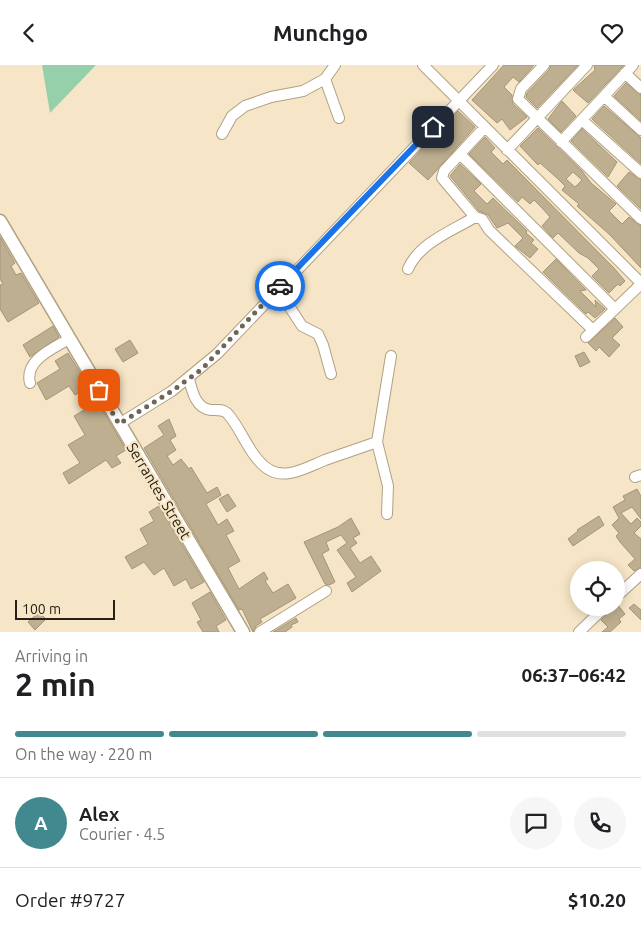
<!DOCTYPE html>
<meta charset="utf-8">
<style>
:root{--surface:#fff;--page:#f6f6f6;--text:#202124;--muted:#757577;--line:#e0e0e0;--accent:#41888f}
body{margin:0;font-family:Ubuntu,sans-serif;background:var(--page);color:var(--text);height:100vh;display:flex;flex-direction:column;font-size:19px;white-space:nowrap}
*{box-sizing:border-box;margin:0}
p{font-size:16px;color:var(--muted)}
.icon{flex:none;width:28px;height:28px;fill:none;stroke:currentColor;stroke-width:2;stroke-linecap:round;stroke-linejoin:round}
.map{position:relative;height:567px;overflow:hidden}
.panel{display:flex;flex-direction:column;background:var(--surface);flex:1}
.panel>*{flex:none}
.controls{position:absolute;left:570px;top:496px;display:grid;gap:10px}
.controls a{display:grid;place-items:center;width:55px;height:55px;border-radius:50%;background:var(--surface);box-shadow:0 2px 12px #0003;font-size:25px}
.scale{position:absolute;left:15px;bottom:12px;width:100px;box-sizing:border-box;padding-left:5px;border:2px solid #262015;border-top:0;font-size:14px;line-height:18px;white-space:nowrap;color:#262015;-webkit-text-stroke:4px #f6e6c7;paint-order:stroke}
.pin{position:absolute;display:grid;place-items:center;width:42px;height:42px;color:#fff;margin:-21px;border-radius:10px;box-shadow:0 2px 8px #0006}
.courier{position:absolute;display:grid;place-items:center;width:50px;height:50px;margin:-25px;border:4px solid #1a73e8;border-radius:50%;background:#fff;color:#222;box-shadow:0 1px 6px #0007}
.overview em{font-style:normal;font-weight:700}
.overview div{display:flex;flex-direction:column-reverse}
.overview{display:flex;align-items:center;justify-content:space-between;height:85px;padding:0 15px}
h1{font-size:32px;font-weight:700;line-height:38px}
.bar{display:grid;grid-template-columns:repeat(4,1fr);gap:8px 5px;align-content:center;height:60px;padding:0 15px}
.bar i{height:6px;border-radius:4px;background:var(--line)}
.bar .on{background:var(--accent)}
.bar p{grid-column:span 4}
.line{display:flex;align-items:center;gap:12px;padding:0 15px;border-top:1px solid var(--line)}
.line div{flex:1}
.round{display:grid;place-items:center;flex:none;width:52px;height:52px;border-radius:26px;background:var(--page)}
header{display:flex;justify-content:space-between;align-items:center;height:65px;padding:0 15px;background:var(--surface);font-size:22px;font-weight:700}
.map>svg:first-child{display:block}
.green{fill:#96d0aa}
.building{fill:#beaf90;stroke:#a49578;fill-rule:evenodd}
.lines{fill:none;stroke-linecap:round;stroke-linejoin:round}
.minor-casing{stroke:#b0a183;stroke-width:12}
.major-casing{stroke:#b0a183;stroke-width:15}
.minor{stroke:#fff;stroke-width:10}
.major{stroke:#fff;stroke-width:12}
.done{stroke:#6f6553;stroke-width:5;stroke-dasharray:0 9}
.route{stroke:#1a73e8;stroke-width:6}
.labels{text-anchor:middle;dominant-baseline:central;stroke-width:4.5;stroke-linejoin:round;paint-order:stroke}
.street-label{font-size:15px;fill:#262015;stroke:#f6e6c7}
</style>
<header><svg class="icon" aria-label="back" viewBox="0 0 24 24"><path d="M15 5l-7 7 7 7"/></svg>Munchgo<svg class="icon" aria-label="heart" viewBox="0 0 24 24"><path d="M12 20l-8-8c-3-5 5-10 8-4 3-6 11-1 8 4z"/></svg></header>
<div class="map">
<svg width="641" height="567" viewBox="0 0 641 567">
<rect width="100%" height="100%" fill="#f6e6c7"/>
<!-- green -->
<path class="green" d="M42,0H96L50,48Z"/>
<!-- building -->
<path class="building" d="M504,0H534L519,17L513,12L504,22L512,30L513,39L527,52L510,65L502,54L497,58L472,35Z
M551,0H578L537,43L526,32L527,28L549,5Z
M594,0H624L588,38L573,25L595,5Z
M626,18L641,30V56L614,31Z
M562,36L576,51L561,67L548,54Z
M604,41L641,73V99L592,54Z
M458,46L475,62L428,115L409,98Z
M538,63L582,106L591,118L616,139L609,146L622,159L629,152L641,161V203L609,169L577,141L579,139L562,125L565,121L557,113L540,98L538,100L520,81ZM573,107L582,115L575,122L566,114Z
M582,64L617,97L608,112L571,76Z
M485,72L495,83L491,87L503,99L507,95L614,203L625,216L620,221L618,219L609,228L592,211L599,204L588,193L579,188L558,168L553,173L542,161L550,152L542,143L534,135L530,139L522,132L518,137L469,89Z
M460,99L481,119L474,126L487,139L493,133L527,166L526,168L534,175L531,178L538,184L530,193L515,181L523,173L508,158L497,163L488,150L479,146L450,111Z
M629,107L641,115V144L617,121Z
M0,172L15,198L11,201L16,210L21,208L39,238L8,257L0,244V220L3,219L0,214Z
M556,194L586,225L580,226L596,242L595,235L605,244L595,253L588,247L586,249L543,207Z
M615,253L623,262L612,273L620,280L609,292L599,282L596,286L588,278Z
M53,261L59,272L30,292L23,280Z
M130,275L138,288L123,297L115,284Z
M584,287L590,297L580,302L575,291Z
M68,288L89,322L75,330L69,321L46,335L37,318L60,304L55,296Z
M98,337L126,385L116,391L121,398L112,403L106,395L69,419L63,408L80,398L68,380L85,370L74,351Z
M169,354L176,371L170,375L176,385L167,391L173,400L181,394L189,404L191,402L207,428L217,422L221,430L206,439L218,460L227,454L234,466L226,470L240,496L228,503L239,524L264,507L268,514L265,516L273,528L288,519L296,533L260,554L262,557L256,561L253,567L242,544L239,545L144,383L164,370L158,361Z
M637,424L641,431V454L632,442L621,448L631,459L637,453L641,457V461L634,468L641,474V502L634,506L628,500L635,494L620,477L616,471L619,468L612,460L619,453L613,442L625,435L623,431Z
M228,429L236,441L227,447L219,434Z
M159,441L204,517L191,524L186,514L174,521L164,503L154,510L144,497L132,504L125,492L148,479L140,464L154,456L149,447Z
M599,451L604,460L573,481L568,474L578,466L577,465Z
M351,453L360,469L353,473L357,478L350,483L360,498L371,491L381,506L352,527L347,518L356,512L337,485L347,478L341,470L326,477L329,485L322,489L335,517L329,520L325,519L304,477L338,462Z
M210,527L226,555L216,561L219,567H203L197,557L201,555L192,538Z
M617,539L625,549L619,554L621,557L610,567H602L608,562L601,555L612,543L616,542Z
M634,539L641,545V555L629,543Z
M39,547L46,554L35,565L28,557Z
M296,553L298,557L291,560L292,562L285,567H273Z"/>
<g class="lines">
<defs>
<path id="minor" d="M335,0L325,14L339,53
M423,0L641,218
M544,0L521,24L518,34L641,154
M625,8L641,23
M604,31L641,65
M582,55L641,108
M485,62L444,106L442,113L475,152L482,154L489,165L593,265
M222,69L232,51L245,41L271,32L303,26L325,14
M561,77L633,0
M507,85L587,0
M460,89L615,244
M408,204C419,178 452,166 475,152
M278,224L302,261L318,269L323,280L331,309
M586,272L641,219
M189,314C192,326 196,344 211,345C218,345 222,344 227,348C240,362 246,382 259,396C279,420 303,404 325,395C342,389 360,383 377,377L388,421L387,449
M30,318C24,295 54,283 69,274
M119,359L172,326L217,289L493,0
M377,377L391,291
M635,412L641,410
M616,532L641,509
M260,567L326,526
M579,567L605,542"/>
<path id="major" d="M0,156L243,567"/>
</defs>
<!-- minor casing -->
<use href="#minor" class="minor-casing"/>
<!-- major casing -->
<use href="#major" class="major-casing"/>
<!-- minor -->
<use href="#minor" class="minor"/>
<!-- major -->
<use href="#major" class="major"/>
</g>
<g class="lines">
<!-- done -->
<path class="done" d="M99,325L119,359L172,326L202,304L280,221"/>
<!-- route -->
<path class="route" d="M280,221L433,62"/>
</g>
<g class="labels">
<!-- street labels -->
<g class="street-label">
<text transform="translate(159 426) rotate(59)">Serrantes Street</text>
</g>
</g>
</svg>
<div class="controls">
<a><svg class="icon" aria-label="locate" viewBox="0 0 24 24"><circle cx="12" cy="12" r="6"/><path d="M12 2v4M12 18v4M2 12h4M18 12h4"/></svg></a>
</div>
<div class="scale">100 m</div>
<div class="pin" style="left:99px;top:325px;background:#ea580c"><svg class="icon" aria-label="bag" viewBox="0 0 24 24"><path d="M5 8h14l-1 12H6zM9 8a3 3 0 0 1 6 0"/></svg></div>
<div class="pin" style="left:433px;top:62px;background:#1f2937"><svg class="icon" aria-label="home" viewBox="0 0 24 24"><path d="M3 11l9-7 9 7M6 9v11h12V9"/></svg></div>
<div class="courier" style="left:280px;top:221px"><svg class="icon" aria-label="car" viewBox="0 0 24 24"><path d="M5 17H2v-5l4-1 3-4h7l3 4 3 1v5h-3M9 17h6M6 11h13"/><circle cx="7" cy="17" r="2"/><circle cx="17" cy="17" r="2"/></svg></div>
</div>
<section class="panel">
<div class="overview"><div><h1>2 min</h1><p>Arriving in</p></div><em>06:37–06:42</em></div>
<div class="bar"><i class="on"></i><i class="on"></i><i class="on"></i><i></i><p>On the way · 220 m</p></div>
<div class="line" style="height:90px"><b class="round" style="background:var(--accent);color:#fff">A</b><div><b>Alex</b><p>Courier · 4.5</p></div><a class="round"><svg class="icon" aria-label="chat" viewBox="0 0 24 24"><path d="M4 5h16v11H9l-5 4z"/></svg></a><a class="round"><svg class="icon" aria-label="phone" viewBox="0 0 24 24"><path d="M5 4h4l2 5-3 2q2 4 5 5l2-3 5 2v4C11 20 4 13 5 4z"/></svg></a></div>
<div class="line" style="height:65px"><div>Order #9727</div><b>$10.20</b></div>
</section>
